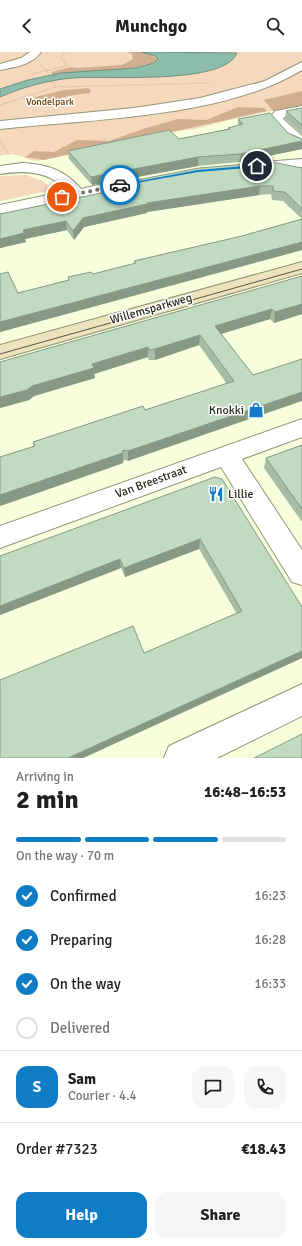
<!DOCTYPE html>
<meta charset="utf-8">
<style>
:root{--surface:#fff;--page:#f6f6f6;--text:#202124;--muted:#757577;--line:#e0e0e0;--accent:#107cc6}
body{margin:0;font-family:Signika,sans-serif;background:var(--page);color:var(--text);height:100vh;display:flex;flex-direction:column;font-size:15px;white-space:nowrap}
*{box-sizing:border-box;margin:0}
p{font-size:13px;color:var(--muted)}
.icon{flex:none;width:22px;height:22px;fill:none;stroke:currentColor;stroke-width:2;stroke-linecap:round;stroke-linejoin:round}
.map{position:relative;height:706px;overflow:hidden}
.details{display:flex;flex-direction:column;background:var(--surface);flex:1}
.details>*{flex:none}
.pin{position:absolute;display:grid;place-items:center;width:34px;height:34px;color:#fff;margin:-17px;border:2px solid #fff;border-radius:50%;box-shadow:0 1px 4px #0007}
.courier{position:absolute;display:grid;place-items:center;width:40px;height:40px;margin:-20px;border:3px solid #107cc6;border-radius:50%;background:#fff;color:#222;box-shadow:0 1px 5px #0007}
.summary em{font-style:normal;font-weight:700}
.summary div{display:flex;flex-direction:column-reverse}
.summary{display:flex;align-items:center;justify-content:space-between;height:68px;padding:0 16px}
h1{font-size:26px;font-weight:700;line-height:30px}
.bar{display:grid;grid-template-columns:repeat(4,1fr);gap:6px 4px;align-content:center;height:48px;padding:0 16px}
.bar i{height:5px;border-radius:3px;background:var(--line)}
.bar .on{background:var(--accent)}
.bar p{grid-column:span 4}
.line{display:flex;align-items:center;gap:10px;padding:0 16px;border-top:1px solid var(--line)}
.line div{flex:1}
.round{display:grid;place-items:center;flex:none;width:42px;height:42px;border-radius:12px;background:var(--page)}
ol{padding:0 16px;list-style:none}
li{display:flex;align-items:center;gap:12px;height:44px}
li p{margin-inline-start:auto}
li .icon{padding:4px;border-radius:50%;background:var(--accent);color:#fff;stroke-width:4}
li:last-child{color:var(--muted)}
li i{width:22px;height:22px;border:2px solid var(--line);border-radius:50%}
.action{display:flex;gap:8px;margin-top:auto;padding:8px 16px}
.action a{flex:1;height:46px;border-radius:12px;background:var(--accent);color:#fff;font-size:16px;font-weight:700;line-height:46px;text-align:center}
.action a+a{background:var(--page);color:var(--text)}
header{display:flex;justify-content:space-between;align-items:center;height:52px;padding:0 16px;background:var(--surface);font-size:18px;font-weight:700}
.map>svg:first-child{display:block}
.green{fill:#f6d8bc}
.forest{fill:#d0ae8e}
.water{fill:#8cbeab;stroke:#6e9281}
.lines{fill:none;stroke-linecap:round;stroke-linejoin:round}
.street-casing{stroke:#8f9676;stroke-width:2}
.secondary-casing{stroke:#8f9676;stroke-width:2}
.path{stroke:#a5ab91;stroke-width:1.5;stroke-dasharray:0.5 1.5;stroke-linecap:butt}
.street{fill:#fff;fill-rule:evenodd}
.secondary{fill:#ede2bc;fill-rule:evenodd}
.tram{stroke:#555947;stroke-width:1}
.wall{fill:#a6bca5}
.shaded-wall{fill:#879986}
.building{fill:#c1dbc0;stroke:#879986}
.route{fill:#107cc6}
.done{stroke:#717560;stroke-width:4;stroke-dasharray:0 7.2}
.labels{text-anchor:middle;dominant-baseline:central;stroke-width:3;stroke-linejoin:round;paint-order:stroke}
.far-park-label{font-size:10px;fill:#673c00;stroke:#fff}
.street-label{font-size:12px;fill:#292b1e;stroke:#fff}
.poi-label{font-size:12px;fill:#292b1e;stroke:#fff;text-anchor:end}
</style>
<header><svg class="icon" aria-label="back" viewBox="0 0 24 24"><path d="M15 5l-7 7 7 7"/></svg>Munchgo<svg class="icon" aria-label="search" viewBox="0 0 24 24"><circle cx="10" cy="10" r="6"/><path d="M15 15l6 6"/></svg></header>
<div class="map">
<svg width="302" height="706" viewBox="0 0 302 706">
<rect width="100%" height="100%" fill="#f6fedc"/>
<!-- green -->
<path class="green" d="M0,0H302V53L240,65L195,77L106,89L48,105C34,114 25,104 12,102C9,102 4,103 0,104Z
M26,123L43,129L53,138L0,149V124Z"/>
<!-- forest -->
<path class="forest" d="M127,0H145L158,7C148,21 72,19 52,23V20L71,15L76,16L122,13L133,7L132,2Z
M88,36L91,38L90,41C81,42 72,43 64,45C53,48 44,55 33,48L35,45L64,38Z
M302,39V53L273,59L264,48Z
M238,55L264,56L267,59L44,108L25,105L34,99L54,100L77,88L109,89L146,76L178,67L206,68Z"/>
<!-- water -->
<path class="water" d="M142,0L237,1C224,34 103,23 73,26C48,28 23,35 0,45V37L28,28L61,21L136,16L154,11L158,7L155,4Z"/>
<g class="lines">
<defs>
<path id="street" d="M30,0H41C32,13 15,15 0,18V12L21,6Z
M302,10V18C223,66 91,67 0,77V69L134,56L200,46L265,29Z
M302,54V62L284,65L283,67L302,84V95C289,92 277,78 269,67L275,59Z
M302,107V115L251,119L246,118L244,115L246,112L251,111Z
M22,111C46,112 65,118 81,137L130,126L135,128L138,131L135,134L130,136L0,163V153L67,139C50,119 25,118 0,122V114Z
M302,367V385L242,407L302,498V533L292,530L221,415L0,496V474Z
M302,632V664L217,706H164L169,694Z"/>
<path id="secondary" d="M302,210V221L0,307V293Z"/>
</defs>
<!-- street casing -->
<use href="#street" class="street-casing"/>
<!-- secondary casing -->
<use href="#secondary" class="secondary-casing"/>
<!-- path -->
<path class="path" d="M41,13L49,22L56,35L210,31
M32,22L67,14L61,5L65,0
M0,53L56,35
M0,88L9,103"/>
<!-- street -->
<use href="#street" class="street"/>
<!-- secondary -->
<use href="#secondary" class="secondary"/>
<!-- tram -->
<path class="tram" d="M0,302L302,217"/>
</g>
<!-- wall -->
<path class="wall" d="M302,56V82L285,67L286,59Z
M238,67L288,81L302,87V97L240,110L198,114L92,133L69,107L68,99L179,87L228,77V76L238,74Z
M302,116V198L0,280L18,241L68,228V225L93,222L134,212V209L242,184L302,167L283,149L272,148L271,142L259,143L147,160V161L84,175L74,188L67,178L25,187L26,190L0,196V162L102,141L101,135Z
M302,224V262L274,271L270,267L221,282L253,323L128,409L124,408L123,411L109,416L0,454V405L34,394L33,390L145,358L227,332L199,293L155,308H149L148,305L94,322L95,326L34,344L29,348L0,356Z
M302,393V470L264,416L266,406Z
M215,425L302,555V606L83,706L144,601L237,562L199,497L125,525L121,516L0,563Z"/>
<!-- shaded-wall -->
<path class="shaded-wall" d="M302,89V97L240,110L241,102Z
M198,105V114L92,133L91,125Z
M260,134L259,143L147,160V161L84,175L74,188L73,179L83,166L147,151Z
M66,169L67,178L25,187L26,190L0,196V187L23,178Z
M302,190V198L0,280V270Z
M302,252V262L274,271L275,260Z
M272,257L270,267L214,284L215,274Z
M200,283L199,293L155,308V297Z
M148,295V305L94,322L95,326L34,344L29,348L0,356V345L32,334L92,312Z
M302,340V349L128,409V399Z
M123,398V411L109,416L0,454V443Z
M200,487L199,497L125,525L124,516Z
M120,507L121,516L0,563V554Z
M302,599V606L83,706H68Z"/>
<!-- building -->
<path class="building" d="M302,56V73L286,59Z
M270,61L288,81L302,87V89L241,102L198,105L91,125L68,99L169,78L179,87L230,77L228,76L243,72L238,67Z
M272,110L302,116V157L285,140L273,139V134H260L147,151V152L83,166L73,179L66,169L23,178L24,181L0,187V162L106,140L101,135L199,116Z
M302,167V190L0,270V222L8,220L18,241L69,228L68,225L91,220L93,222L136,211L134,209L242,184Z
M302,224V252L275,260L272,257L215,274L253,323L302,307V340L128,399L123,398V401L108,406L0,443V405L35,394L33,390L143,354L145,358L234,329L200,283L155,297L149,298L148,295L92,312L94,316L32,334L27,338L0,345V310Z
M302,393V457L266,406Z
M215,425L222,427L302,555V599L68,706H0V628L133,574L144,601L242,559L200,487L124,516L120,507L0,554V504Z
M302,682V706H254Z"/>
<!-- route -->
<path class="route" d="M257,113L259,115L198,120L120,134L118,133L198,118Z"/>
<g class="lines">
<!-- done -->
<path class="done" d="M62,145L120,133"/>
</g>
<!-- icons -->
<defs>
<symbol id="shop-bare" viewBox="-9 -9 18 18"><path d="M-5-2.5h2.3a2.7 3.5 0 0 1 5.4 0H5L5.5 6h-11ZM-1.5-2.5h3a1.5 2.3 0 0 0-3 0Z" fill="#107cc6" stroke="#fff" stroke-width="2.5" paint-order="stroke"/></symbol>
<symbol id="restaurant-bare" viewBox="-9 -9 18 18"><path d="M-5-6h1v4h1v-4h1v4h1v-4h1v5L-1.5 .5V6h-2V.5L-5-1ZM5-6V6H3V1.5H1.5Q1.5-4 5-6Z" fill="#107cc6" stroke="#fff" stroke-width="2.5" paint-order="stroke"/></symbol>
</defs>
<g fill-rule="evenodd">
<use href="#shop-bare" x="245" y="347" width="22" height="22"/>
<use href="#restaurant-bare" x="205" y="431" width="22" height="22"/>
</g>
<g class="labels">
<!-- far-park labels -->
<g class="far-park-label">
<text x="50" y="50">Vondelpark</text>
</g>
<!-- street labels -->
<g class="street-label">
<text transform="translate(151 257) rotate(-16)">Willemsparkweg</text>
<text transform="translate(151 430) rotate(-20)">Van Breestraat</text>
</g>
<!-- poi labels -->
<g class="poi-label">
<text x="244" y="358">Knokki</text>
<text x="228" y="442" text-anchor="start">Lillie</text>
</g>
</g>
</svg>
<div class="pin" style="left:62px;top:145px;background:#ea580c"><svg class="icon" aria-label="bag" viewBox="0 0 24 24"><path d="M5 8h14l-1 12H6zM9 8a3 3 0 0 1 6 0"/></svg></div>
<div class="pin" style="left:257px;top:114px;background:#1f2937"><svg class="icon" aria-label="home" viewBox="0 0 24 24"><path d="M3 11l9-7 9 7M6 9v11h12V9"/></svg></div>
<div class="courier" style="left:120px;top:133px"><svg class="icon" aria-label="car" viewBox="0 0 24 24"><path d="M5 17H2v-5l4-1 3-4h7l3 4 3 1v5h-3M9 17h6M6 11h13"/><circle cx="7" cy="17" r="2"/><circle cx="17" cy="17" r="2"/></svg></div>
</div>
<section class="details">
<div class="summary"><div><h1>2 min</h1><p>Arriving in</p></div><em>16:48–16:53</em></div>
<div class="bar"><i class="on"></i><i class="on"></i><i class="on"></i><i></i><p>On the way · 70 m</p></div>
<ol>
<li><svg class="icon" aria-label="check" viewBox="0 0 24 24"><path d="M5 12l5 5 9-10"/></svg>Confirmed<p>16:23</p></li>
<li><svg class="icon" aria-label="check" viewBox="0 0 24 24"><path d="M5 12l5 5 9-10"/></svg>Preparing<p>16:28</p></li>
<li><svg class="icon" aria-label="check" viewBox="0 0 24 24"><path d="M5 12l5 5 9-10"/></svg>On the way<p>16:33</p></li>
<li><i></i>Delivered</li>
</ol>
<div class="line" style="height:72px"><b class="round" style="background:var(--accent);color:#fff">S</b><div><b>Sam</b><p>Courier · 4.4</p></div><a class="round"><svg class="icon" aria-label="chat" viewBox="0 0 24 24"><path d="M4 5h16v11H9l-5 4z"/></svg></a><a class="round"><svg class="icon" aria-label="phone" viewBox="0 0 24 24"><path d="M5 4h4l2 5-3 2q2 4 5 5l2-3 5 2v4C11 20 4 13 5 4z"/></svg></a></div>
<div class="line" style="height:52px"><div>Order #7323</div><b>€18.43</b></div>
<div class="action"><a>Help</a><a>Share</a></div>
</section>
